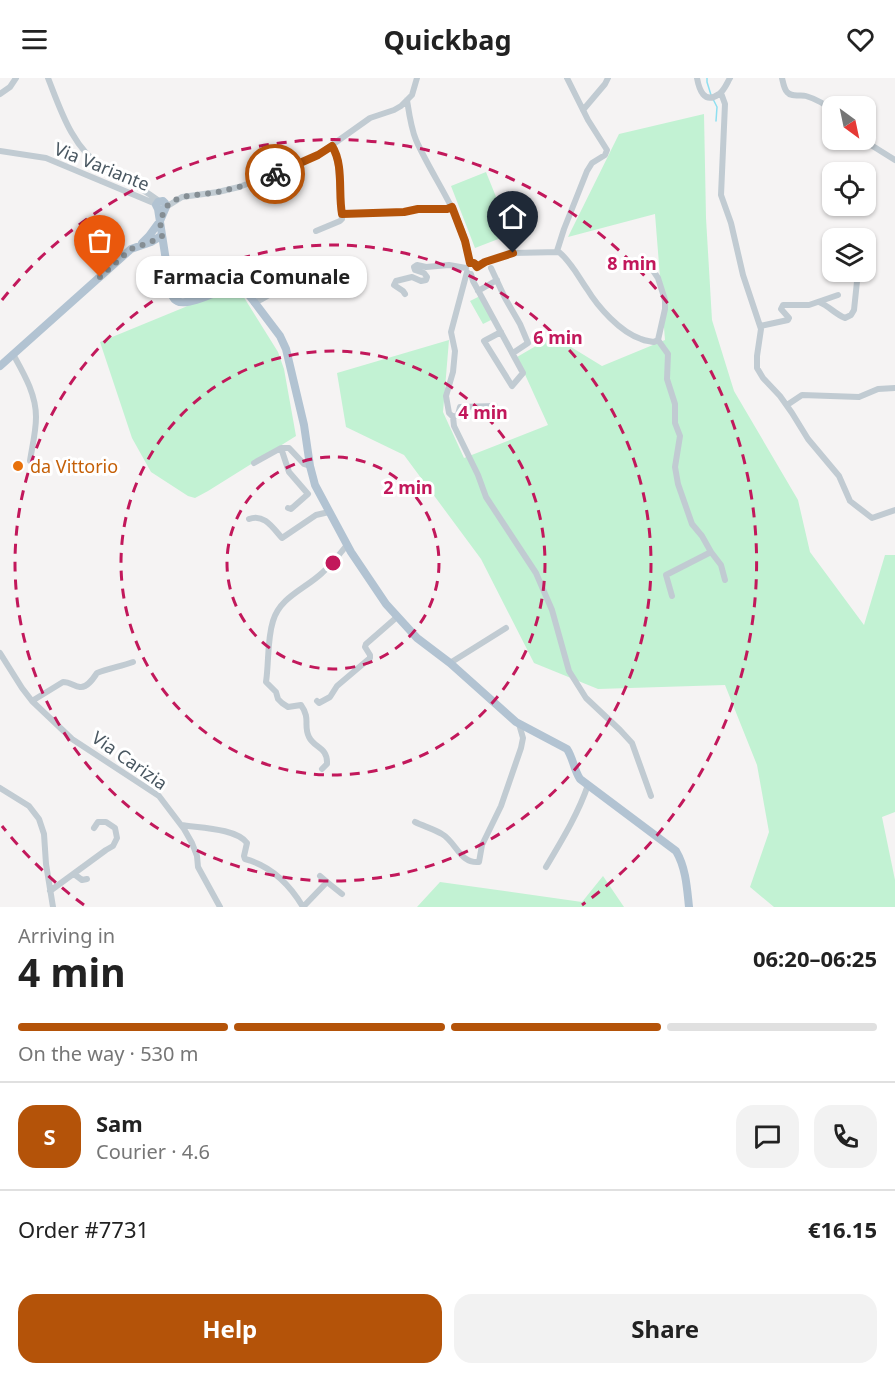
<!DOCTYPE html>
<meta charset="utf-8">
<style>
:root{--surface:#fff;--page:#f2f2f2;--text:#222;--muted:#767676;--line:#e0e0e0;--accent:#b45309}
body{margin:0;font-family:"Noto Sans",sans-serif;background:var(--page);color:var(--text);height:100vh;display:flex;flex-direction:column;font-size:22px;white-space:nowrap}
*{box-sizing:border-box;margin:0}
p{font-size:20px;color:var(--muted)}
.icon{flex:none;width:33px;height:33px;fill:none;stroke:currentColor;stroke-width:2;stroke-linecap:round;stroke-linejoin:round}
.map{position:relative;height:829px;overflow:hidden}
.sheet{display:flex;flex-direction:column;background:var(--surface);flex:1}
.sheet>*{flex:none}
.needle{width:39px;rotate:147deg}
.tools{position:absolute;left:822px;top:18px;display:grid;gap:12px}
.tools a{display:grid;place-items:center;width:54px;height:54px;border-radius:12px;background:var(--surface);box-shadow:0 2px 4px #0004;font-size:30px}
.pin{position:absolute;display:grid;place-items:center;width:51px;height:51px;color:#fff;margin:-62px -26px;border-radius:50% 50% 50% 0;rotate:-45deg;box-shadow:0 0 6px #0007}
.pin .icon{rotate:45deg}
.courier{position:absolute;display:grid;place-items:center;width:60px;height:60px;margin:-30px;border:4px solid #b45309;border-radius:50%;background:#fff;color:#222;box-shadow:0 2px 8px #0007}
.bubble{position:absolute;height:42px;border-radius:18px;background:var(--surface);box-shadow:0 2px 4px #0004;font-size:20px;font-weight:700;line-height:42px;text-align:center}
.headline em{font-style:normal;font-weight:700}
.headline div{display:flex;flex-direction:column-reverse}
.headline{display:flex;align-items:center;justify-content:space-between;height:102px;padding:0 18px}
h1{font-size:39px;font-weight:700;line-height:45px}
.bar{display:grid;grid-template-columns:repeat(4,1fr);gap:9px 6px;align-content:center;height:72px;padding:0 18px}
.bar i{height:8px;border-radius:4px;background:var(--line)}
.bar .current{background:var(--accent)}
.bar p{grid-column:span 4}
.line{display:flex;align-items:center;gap:15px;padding:0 18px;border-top:2px solid var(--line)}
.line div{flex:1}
.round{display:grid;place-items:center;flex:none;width:63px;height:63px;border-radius:18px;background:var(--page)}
.cta{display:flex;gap:12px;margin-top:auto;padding:12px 18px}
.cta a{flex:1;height:69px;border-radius:18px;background:var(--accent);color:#fff;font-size:24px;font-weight:700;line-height:69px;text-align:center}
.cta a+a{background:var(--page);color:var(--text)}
header{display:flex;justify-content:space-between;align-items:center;height:78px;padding:0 18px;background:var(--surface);font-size:27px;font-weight:700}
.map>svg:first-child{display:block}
.green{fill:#c2f2d3}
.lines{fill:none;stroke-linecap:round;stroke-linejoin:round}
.stream{stroke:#8edff0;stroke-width:1.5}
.minor{stroke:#c1cbd2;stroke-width:6}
.major{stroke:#b2c3d2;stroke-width:8}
.done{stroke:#858e94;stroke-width:6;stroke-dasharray:0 10.8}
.route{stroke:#b45309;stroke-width:8}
.ring{fill:none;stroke:#c2185b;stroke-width:3;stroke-dasharray:10 8}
.food-dot{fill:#e8710a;stroke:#fff;stroke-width:2}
.labels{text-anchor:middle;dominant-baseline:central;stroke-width:6;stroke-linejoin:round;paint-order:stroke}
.street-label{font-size:18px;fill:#495761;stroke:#fff}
.food-label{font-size:18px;fill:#c56008;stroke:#fff;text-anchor:start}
.centre{fill:#c2185b;stroke:#fff;stroke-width:3}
.ring-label{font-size:18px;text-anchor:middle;font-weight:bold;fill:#c2185b;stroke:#fff;stroke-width:6;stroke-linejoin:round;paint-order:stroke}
</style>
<header><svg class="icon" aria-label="menu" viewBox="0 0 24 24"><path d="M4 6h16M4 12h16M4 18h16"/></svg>Quickbag<svg class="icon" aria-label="heart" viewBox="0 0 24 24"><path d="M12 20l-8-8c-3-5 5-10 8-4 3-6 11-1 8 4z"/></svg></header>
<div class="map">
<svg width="895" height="829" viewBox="0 0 895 829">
<rect width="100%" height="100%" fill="#f5f3f3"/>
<!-- green -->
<path class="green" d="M704,36L706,140L712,242L734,313L798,422L810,474L864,547L885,477H895V734L882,739L895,802V829H774L750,809L769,754L757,687L725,607L598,611L534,585L481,481L404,377L346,349L337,295L449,262L443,334L464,380L548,347L517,279L553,258L602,288L665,262L655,136L568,159L619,56Z
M486,94L511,156L475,170L451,108Z
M229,211H236L240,213L278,274L284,291L296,358L208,413L195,420L188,418L151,394L132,360L100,264Z
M480,218L493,241L483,246L470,223Z
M603,798L624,829H417L440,804L582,824Z"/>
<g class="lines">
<!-- stream -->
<path class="stream" d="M707,0V4L711,17
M713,21L717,29L716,43"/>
<!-- minor -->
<path class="minor" d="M48,0C61,33 72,69 103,90C109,94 116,97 123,101C136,107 148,115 159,123
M697,0C699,11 704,27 719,16C724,13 727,5 730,0
M782,0C783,4 784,11 787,14C792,20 800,16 806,18C816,21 825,26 832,33
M721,15L725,26L721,117L731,145L743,197L761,251L757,278V290L763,300L780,318L792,335L808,361L839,398L850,423L872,440L895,432
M0,16L10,9L16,0
M407,22C409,35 411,50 416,62C434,103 465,140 470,185
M583,32L605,6L608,0
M863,62L895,82
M0,73L46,80L156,126
M166,129L182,119L218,114L239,109L290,90L318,77L370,40L394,32L401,28L412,17L417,0
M342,136L404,134L418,131H447L452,129
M316,153L340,143L342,141L338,88L336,75L332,68
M557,173L564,151L587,93L592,85L605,77L607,72L588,42L567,0
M477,189L485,184L513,175L559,174C571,184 578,198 587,211C598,229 620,254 641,261C645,263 650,263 654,264L658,262L665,231V222L658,200L652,191L645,187
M491,190L505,220L520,246L528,265L513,275
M467,194L451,254L455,273L453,294L446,318L449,335L453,339L458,337L460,329L495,328
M471,196L473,203L523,295L512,308L484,263L501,254
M478,213L497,202
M405,216L403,213L394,207L396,203L412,199L421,203L426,202L427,199L424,195L415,192L414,189L417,187L426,189L449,187L466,190
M819,224C829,228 835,236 845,240L851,237L854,232L858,194
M254,225C278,214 296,197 319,184
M760,248L788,242L789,240L781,231L783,227H809L838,217
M658,262L668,276L667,301L675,326V345L680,358L675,389L678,406L692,446L702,458L711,474L666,497L672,518
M13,276C24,296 36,316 36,339C36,354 32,369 30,383
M787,327L802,317L859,319L878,311L895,310
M453,339L454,348L478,397L486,419L536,495L552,532L569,593L586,620L620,652L632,665L651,718
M281,370L289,394L308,416L291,431L288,430
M254,385L281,370H289L304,386L310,388
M249,441C264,435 273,450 282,460L316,437L329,434
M711,474L721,487L725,502
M0,575L22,610L32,623L72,661L159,718L184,751L192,765L197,778L198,789L220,829
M450,585L506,550
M32,623L63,604C70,604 74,608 80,609C87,610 93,601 97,595C107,591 122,588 133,584
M317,623L319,625L330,619L337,608L370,580V577L365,569L366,566L397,539
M322,691L327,686C328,669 314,670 309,659C303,647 311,641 301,627L288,629L282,625L278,621L276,614L266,604C269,584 267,562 273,543C280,519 305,511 322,495C331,487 339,477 347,467
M0,710L29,728L39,741L44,756L46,786L53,829
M415,744C423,748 434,751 442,756C456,764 460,786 479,784L482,767L501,728L521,670L523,660L519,646
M181,747C199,750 236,750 247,765L244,778L245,781C271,788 290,807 303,829
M546,789C562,762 578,736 588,707
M74,796L82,802L87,801
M320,798L327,804
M50,813L106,772L113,768L117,760L115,750L106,744H98L94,750
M303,829L327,804L342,816"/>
<!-- major -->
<path class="major" d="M158,131L171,215C173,219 173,221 177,223C187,229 218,213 229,209L237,208L246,213L280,258L286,271L304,347L310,388L315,407L351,474L386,526L417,560L450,585L516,644L567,671C573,680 574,692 580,701L676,773C686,790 687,810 689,829
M142,165L149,158L160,143L166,129L165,125L163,123L158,124L156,127L158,131L162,132L164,131
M0,288L131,171L151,164L161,158"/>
</g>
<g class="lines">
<!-- done -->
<path class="done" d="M100,199L131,171L151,164L162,158L160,143L166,129L173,123L182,119L218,114L239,109L275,96"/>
<!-- route -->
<path class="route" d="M275,96L318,77L332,68C344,87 338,115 342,136L404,134L418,131H447L452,129L465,163L470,185H474L477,189L485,184L513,175"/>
</g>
<!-- distance rings -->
<g class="ring">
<circle cx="333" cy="485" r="106"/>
<circle cx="333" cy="485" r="212"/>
<circle cx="333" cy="485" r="318"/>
<path d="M84 827A423 423 0 0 1 2 748M2 222A423 423 0 1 1 582 827"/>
</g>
<!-- markers -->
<circle class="food-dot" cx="18" cy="388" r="6"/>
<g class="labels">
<!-- street labels -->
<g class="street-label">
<text transform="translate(102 88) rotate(22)">Via Variante</text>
<text transform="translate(130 682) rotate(35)">Via Carizia</text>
</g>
<!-- food labels -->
<g class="food-label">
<text x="30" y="388">da Vittorio</text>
</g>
</g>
<circle cx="333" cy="485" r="9" class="centre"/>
<g class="ring-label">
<text x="632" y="192">8 min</text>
<text x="558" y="266">6 min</text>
<text x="483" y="341">4 min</text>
<text x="408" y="416">2 min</text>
</g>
</svg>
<div class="tools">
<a><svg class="needle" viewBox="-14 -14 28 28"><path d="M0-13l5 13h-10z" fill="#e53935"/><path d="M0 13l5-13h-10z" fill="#767676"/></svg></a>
<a><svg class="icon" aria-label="locate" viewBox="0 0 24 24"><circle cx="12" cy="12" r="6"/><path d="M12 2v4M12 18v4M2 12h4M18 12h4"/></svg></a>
<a><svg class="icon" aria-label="layers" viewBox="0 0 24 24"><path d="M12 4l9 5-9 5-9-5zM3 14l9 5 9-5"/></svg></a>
</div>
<div class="pin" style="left:100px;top:199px;background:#ea580c"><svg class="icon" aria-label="bag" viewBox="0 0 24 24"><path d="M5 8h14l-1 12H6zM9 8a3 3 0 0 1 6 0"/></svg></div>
<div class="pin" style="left:513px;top:175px;background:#1f2937"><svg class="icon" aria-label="home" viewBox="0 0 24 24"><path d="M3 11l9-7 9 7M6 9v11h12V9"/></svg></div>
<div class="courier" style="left:275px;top:96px"><svg class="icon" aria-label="bike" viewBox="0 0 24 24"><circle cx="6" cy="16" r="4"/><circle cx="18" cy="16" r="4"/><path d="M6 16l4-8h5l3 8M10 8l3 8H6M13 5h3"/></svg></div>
<div class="bubble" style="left:136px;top:178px;width:231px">Farmacia Comunale</div>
</div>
<section class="sheet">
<div class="headline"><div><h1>4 min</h1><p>Arriving in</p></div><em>06:20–06:25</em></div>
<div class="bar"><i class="current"></i><i class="current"></i><i class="current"></i><i></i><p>On the way · 530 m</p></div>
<div class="line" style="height:108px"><b class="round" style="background:var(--accent);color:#fff">S</b><div><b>Sam</b><p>Courier · 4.6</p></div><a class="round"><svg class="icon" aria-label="chat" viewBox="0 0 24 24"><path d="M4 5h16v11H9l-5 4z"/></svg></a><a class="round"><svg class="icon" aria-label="phone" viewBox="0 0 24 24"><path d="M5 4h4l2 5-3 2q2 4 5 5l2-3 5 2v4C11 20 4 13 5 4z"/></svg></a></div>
<div class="line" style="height:78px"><div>Order #7731</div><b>€16.15</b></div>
<div class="cta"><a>Help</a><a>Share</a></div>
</section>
